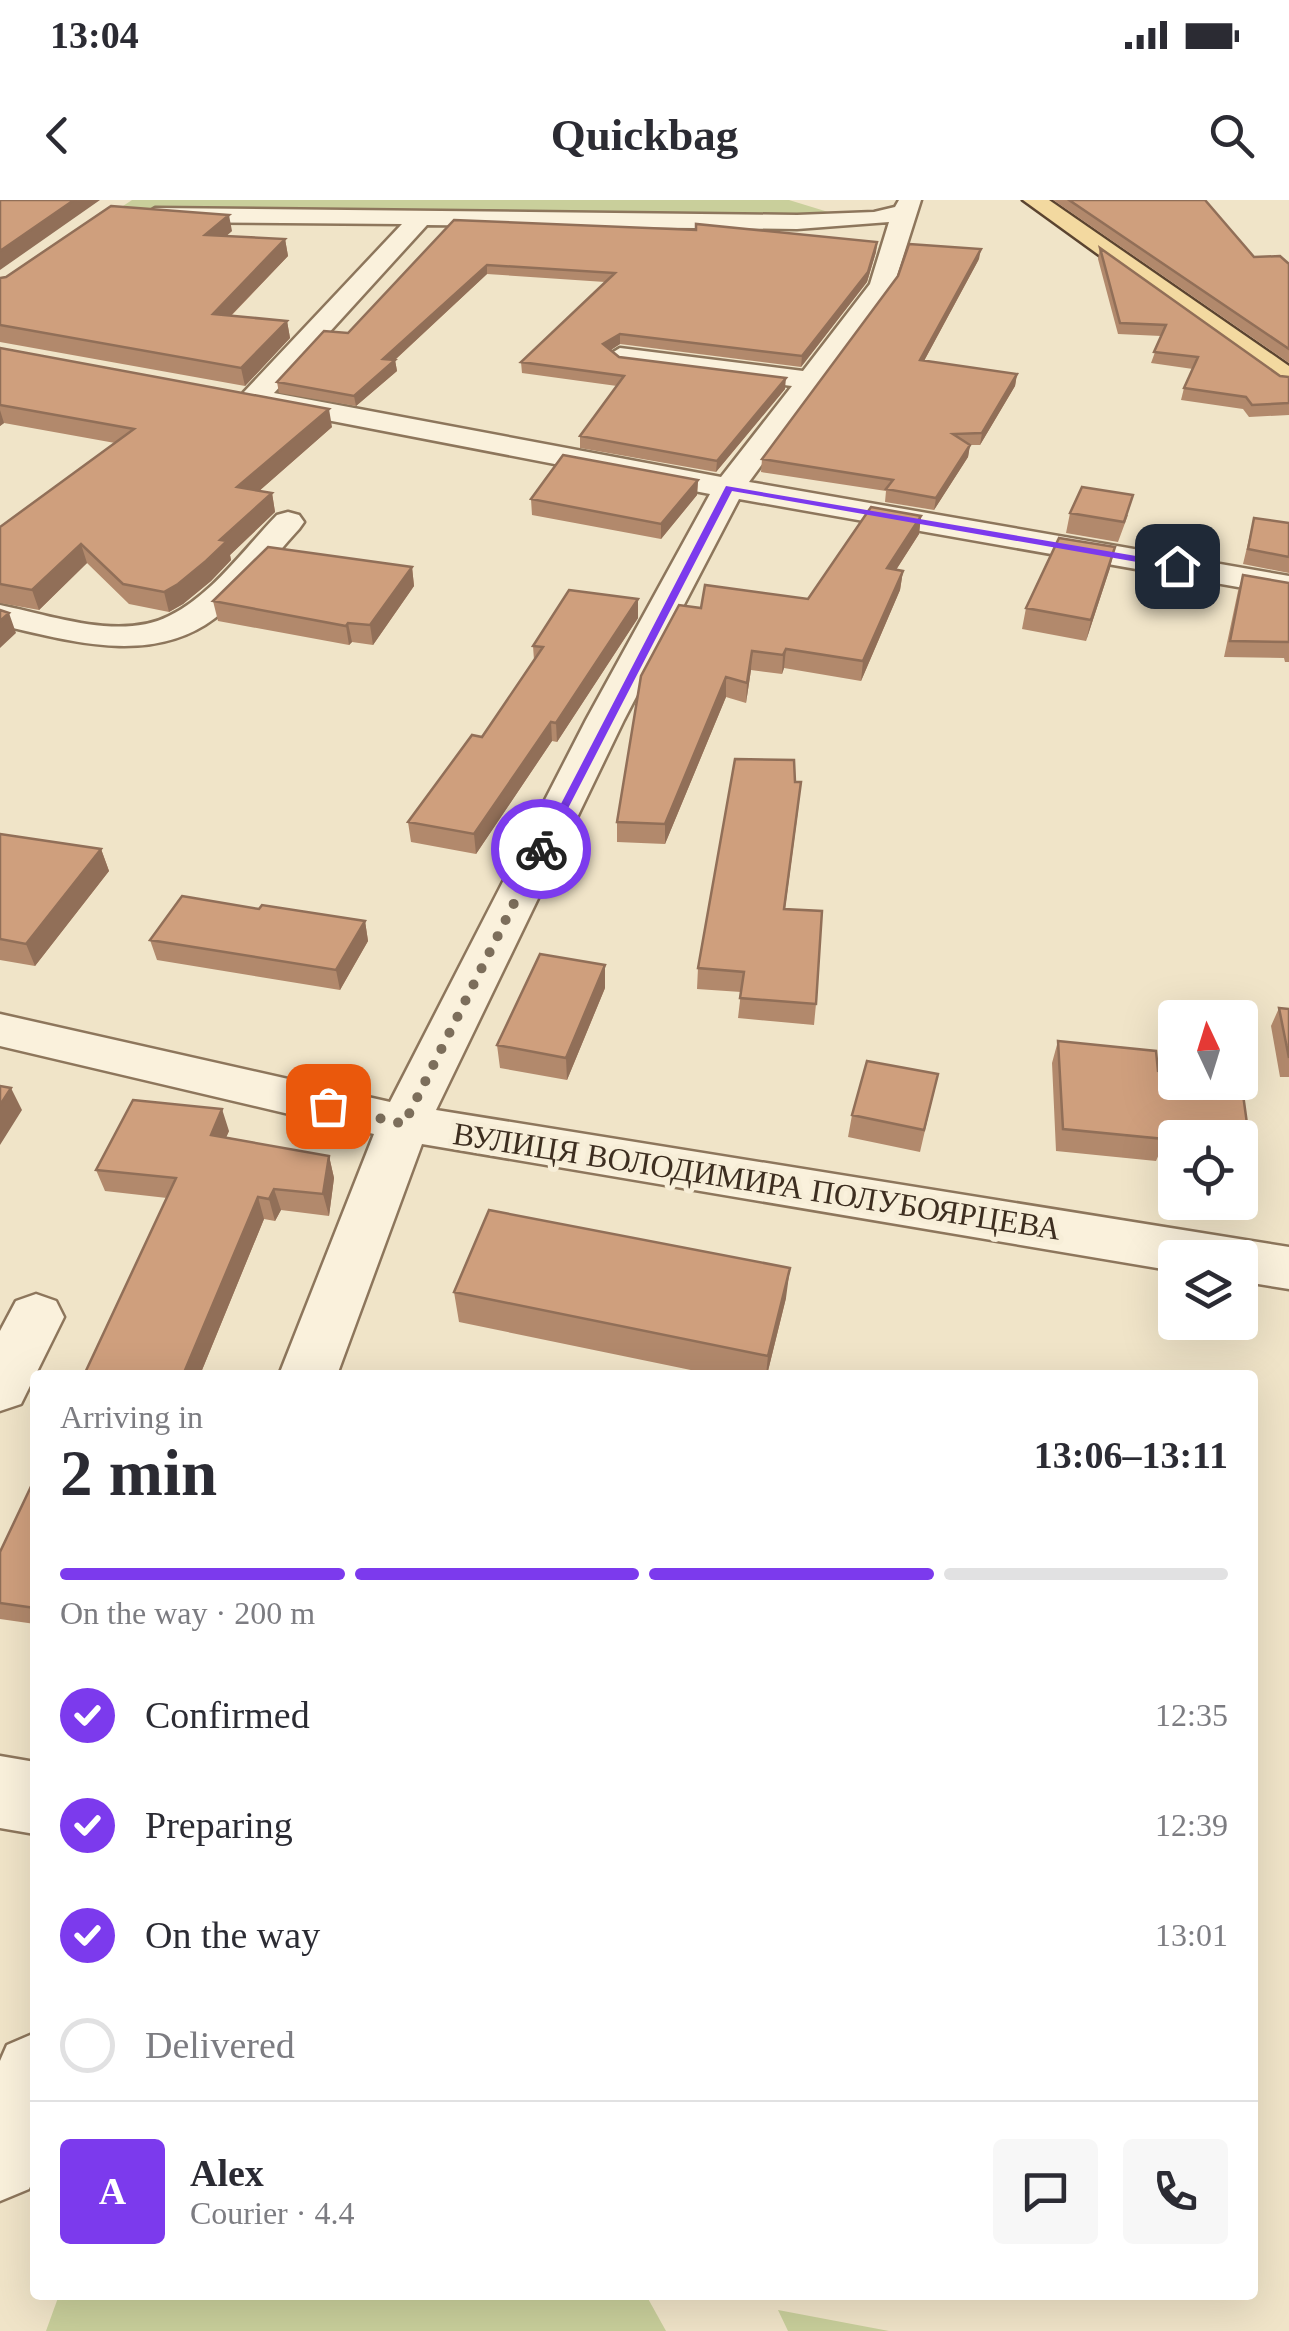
<!DOCTYPE html>
<meta charset="utf-8">
<style>
:root{--surface:#fff;--page:#f7f7f7;--text:#2b2b33;--muted:#7c7c81;--line:#e1e1e2;--accent:#7c3aed}
body{margin:0;font-family:Georgia,serif;background:var(--page);color:var(--text);height:100vh;display:flex;flex-direction:column;font-size:38px;white-space:nowrap}
*{box-sizing:border-box;margin:0}
p{font-size:32px;color:var(--muted)}
.icon{flex:none;width:55px;height:55px;fill:none;stroke:currentColor;stroke-width:2;stroke-linecap:round;stroke-linejoin:round}
.map{position:relative;flex:1;overflow:hidden}
.drawer{position:absolute;left:30px;top:1170px;width:1228px;height:930px;display:flex;flex-direction:column;background:var(--surface);border-radius:10px;box-shadow:0 10px 40px #0002}
.drawer>*{flex:none}
.needle{width:65px;rotate:356deg}
.tools{position:absolute;left:1158px;top:800px;display:grid;gap:20px}
.tools a{display:grid;place-items:center;width:100px;height:100px;border-radius:10px;background:var(--surface);box-shadow:0 10px 40px #0002;font-size:50px}
.pin{position:absolute;display:grid;place-items:center;width:85px;height:85px;color:#fff;margin:-42px;border-radius:20px;box-shadow:0 5px 15px #0006}
.courier{position:absolute;display:grid;place-items:center;width:100px;height:100px;margin:-50px;border:8px solid #7c3aed;border-radius:50%;background:#fff;color:#222;box-shadow:0 2px 12px #0007}
.overview em{font-style:normal;font-weight:700}
.overview div{display:flex;flex-direction:column-reverse}
.overview{display:flex;align-items:center;justify-content:space-between;height:170px;padding:0 30px}
h1{font-size:65px;font-weight:700;line-height:75px}
.bar{display:grid;grid-template-columns:repeat(4,1fr);gap:15px 10px;align-content:center;height:120px;padding:0 30px}
.bar i{height:12px;border-radius:8px;background:var(--line)}
.bar .selected{background:var(--accent)}
.bar p{grid-column:span 4}
.line{display:flex;align-items:center;gap:25px;padding:0 30px;border-top:2px solid var(--line)}
.line div{flex:1}
.round{display:grid;place-items:center;flex:none;width:105px;height:105px;border-radius:10px;background:var(--page)}
ol{padding:0 30px;list-style:none}
li{display:flex;align-items:center;gap:30px;height:110px}
li p{margin-inline-start:auto}
li .icon{padding:10px;border-radius:50%;background:var(--accent);color:#fff;stroke-width:4}
li:last-child{color:var(--muted)}
li i{width:55px;height:55px;border:5px solid var(--line);border-radius:50%}
.status{display:flex;justify-content:space-between;align-items:center;height:70px;padding:0 50px;background:var(--surface);direction:ltr}
.status svg{height:28px;fill:currentColor}
header{display:flex;justify-content:space-between;align-items:center;height:130px;padding:0 30px;background:var(--surface);font-size:45px;font-weight:700}
.map>svg:first-child{display:block}
.green{fill:#c9cf9b}
.lines{fill:none;stroke-linecap:round;stroke-linejoin:round}
.minor-casing{stroke:#8d765c;stroke-width:5}
.major-casing{stroke:#5b4430;stroke-width:5}
.minor{fill:#faf1dc;fill-rule:evenodd}
.major{fill:#f3d9a0;fill-rule:evenodd}
.wall{fill:#b2896c}
.shaded-wall{fill:#916f58}
.building{fill:#cf9f7d;stroke:#916f58;stroke-width:2.5}
.route{fill:#7c3aed}
.done{stroke:#7c6e5b;stroke-width:10;stroke-dasharray:0 18}
.labels{text-anchor:middle;dominant-baseline:central;stroke-width:10;stroke-linejoin:round;paint-order:stroke}
.street-label{font-size:32px;fill:#3d2e20;stroke:#f7eed8}
</style>
<div class="status"><b>13:04</b><svg viewBox="0 0 49 12"><path d="M0 12V9h3v3zM5 12V6h3v6zM10 12V3h3v9zM15 12V0h3v12zM26 1h20v11H26zM47 4h2v5h-2z"/></svg></div>
<header><svg class="icon" aria-label="back" viewBox="0 0 24 24"><path d="M15 5l-7 7 7 7"/></svg>Quickbag<svg class="icon" aria-label="search" viewBox="0 0 24 24"><circle cx="10" cy="10" r="6"/><path d="M15 15l6 6"/></svg></header>
<div class="map">
<svg width="1289" height="2131" viewBox="0 0 1289 2131">
<rect width="100%" height="100%" fill="#f0e4c8"/>
<!-- green -->
<path class="green" d="M132,0H789L851,19L147,11L123,6Z
M59,2095H646L666,2131H46Z
M778,2110L889,2131H788Z"/>
<g class="lines">
<defs>
<path id="minor" d="M899,0H921L894,85L749,282L1289,376V396L739,299L624,520L436,910L1289,1047V1089L1240,1081V1058H1175V1071L422,944L337,1175H279L374,934L0,846V814L390,902L586,520L710,294L244,204L240,198L244,192L402,24L155,22L144,15L155,8L797,15L874,12L895,7ZM889,22L870,84L803,171L620,148L607,156L620,164L792,186L721,277L274,193L427,25L797,29Z
M288,312L299,315L304,322L299,329C272,358 247,393 215,418C152,466 70,441 0,425V405C50,415 120,441 169,416C212,395 244,349 277,315Z
M36,1094L56,1101L64,1117L21,1204L0,1211V1131L16,1101Z
M0,1556L35,1562V1634L0,1628Z
M35,1833V1975L29,1989L0,2001V1861L7,1845Z"/>
<path id="major" d="M1023,0H1049L1289,166V187L1279,185Z"/>
</defs>
<!-- minor casing -->
<use href="#minor" class="minor-casing"/>
<!-- major casing -->
<use href="#major" class="major-casing"/>
<!-- minor -->
<use href="#minor" class="minor"/>
<!-- major -->
<use href="#major" class="major"/>
</g>
<!-- wall -->
<path class="wall" d="M1053,0H1205L1254,57L1289,64V163Z
M454,20L877,42L876,52L867,82L801,167L620,144L611,150L619,157L785,189L716,272L580,248V236L617,186L522,173L521,162L605,82L487,74L395,160L397,171L356,206L279,193L277,182L348,133Z
M232,31L226,36L285,39L288,56L231,116L287,121L290,138L245,186L0,142V78Z
M1100,48L1280,176L1289,177V215L1249,217L1243,209L1181,200L1184,188L1193,169L1151,163L1161,136L1118,134L1098,59Z
M979,59L924,161L1017,174L1015,186L980,245H970L968,257L934,310L885,302L886,291L761,272L762,259Z
M0,148L332,227L259,291L272,293L275,312L230,355L231,360L211,381L183,404L169,412L129,404L87,363L39,410L0,403V327L115,243L4,223L0,226Z
M698,280L697,295L661,339L532,315L531,299Z
M1070,313L1128,315L1118,342L1066,333Z
M921,316L919,334L896,370L903,371L900,390L861,481L784,468L782,474L751,470L746,503L726,497L665,644L617,642V622L701,408L808,399Z
M1254,318L1289,323V373L1243,364Z
M412,367L414,386L373,445L352,442L349,445L218,421L213,401Z
M1110,368L1086,441L1022,429L1026,408Z
M1243,375L1289,383V462H1285L1284,458L1224,457L1238,391Z
M638,399V418L557,542L552,541L476,654L411,642L408,622L482,537L534,460L533,446Z
M795,582L799,603L785,709L816,804L814,825L738,818L741,792L697,789L698,768Z
M0,634L101,649L109,671L35,766L0,760Z
M365,721L368,741L340,790L157,760L150,740Z
M605,788L567,880L500,868L497,845Z
M1279,808L1289,809V877H1280L1271,826Z
M1058,841L1249,938L1240,958V938H1175V953L1160,952L1156,961L1056,951L1052,863Z
M938,874L920,952L848,937L852,915Z
M229,931L226,937L329,956L334,978L329,1016L281,1010L275,1021L264,1019L200,1175H84L167,998L105,991L96,970Z
M454,1092L786,1098L767,1175H715L459,1122Z
M35,1278V1424L0,1419V1352Z"/>
<!-- shaded-wall -->
<path class="shaded-wall" d="M74,0H100L0,70V51Z
M229,15L232,31L209,51L205,35Z
M285,39L288,56L216,131L213,114Z
M877,42L876,52L867,82L801,167L802,156Z
M981,49L979,59L918,172L920,160Z
M487,65V74L385,169L383,159Z
M287,121L290,138L245,186L241,168Z
M620,134V144L603,155V144Z
M395,160L397,171L356,206L354,196Z
M1017,174L1015,186L980,245L982,233Z
M786,178L785,189L716,272L717,261Z
M329,209L332,227L241,307L237,287Z
M0,210L4,223L0,226Z
M970,245L968,257L934,310L936,298Z
M698,280L697,295L661,339V324Z
M272,293L275,312L230,355L231,360L211,381L183,404L169,412L164,392Z
M921,316L919,334L885,387L887,368Z
M81,344L87,363L39,410L32,390Z
M1115,347L1110,368L1086,441L1091,420Z
M412,367L414,386L373,445L370,425Z
M903,371L900,390L861,481L863,461Z
M638,399V418L557,542L556,523Z
M9,413L16,433L0,448V421Z
M348,423L352,442L349,445L346,426Z
M786,449L784,468L782,474L783,455Z
M752,451L751,470L746,503L747,483Z
M726,477V497L665,644V624Z
M551,522L552,541L476,654L474,634Z
M101,649L109,671L35,766L26,744Z
M365,721L368,741L340,790L336,770Z
M605,765V788L567,880L566,858Z
M11,888L22,910L0,945V905Z
M222,909L229,931L218,956L211,935Z
M329,956L334,978L329,1016L323,994Z
M274,989L281,1010L275,1021L269,999Z
M258,997L264,1019L200,1175H183Z
M790,1068L786,1098L767,1175H766L768,1156Z"/>
<!-- building -->
<path class="building" d="M0,0H74L0,51Z
M1069,0H1205L1254,57L1280,56L1289,64V149Z
M111,6L229,15L205,35L285,39L213,114L287,121L241,168L0,125V78L6,77Z
M454,20L696,30V24L877,42L868,72L802,156L620,134L603,144L619,157L786,178L717,261L580,236L624,176L521,162L615,73L487,65L383,159L395,160L354,196L277,182L324,131L348,133Z
M909,44L981,49L920,160L1017,174L982,233L953,234L970,245L936,298L886,289L893,280L762,259L898,76Z
M1100,48L1280,176L1289,177V203L1252,205L1246,197L1184,188L1198,157L1154,152L1166,125L1120,123Z
M0,148L329,209L237,287L272,293L220,340L227,341L206,361L178,384L164,392L123,384L81,344L32,390L0,384V327L134,229L0,205Z
M563,255L698,280L661,324L531,299Z
M1082,287L1133,295L1124,322L1070,313Z
M871,307L921,316L887,368L903,371L863,461L786,449L783,455L752,451L747,483L726,477L665,624L617,622L641,476L679,405L701,408L705,385L808,399Z
M1254,318L1289,323V357L1248,349Z
M1059,338L1115,347L1091,420L1026,408Z
M268,347L412,367L370,425L348,423L346,426L213,401Z
M1243,375L1289,383V442L1230,441Z
M569,390L638,399L556,523L551,522L474,634L408,622L472,535L482,537L543,447L533,446Z
M0,410L9,413L0,421Z
M735,559L794,560L795,582H801L784,709L822,711L816,804L740,798L744,772L698,768Z
M0,634L101,649L26,744L0,739Z
M182,696L259,709L262,705L365,721L336,770L150,740Z
M540,754L605,765L566,858L497,845Z
M1279,808L1289,809V858Z
M1058,841L1156,851L1158,871L1175,873V882H1240L1241,880L1249,938L1164,929L1165,939L1063,929Z
M867,861L938,874L924,930L852,915Z
M0,886L11,888L0,905Z
M133,900L222,909L211,935L329,956L323,994L274,989L269,999L258,997L183,1175H84L176,978L96,970Z
M489,1010L790,1068L768,1156L454,1092Z
M35,1278V1408L0,1403V1352Z"/>
<!-- route -->
<path class="route" d="M726,286L1177,363L1182,366L1177,369L732,291L547,649L536,652Z"/>
<g class="lines">
<!-- done -->
<path class="done" d="M328,906L404,924L541,649"/>
</g>
<g class="labels">
<!-- street labels -->
<g class="street-label">
<text transform="translate(757 981) rotate(9)">ВУЛИЦЯ ВОЛОДИМИРА ПОЛУБОЯРЦЕВА</text>
</g>
</g>
</svg>
<div class="tools">
<a><svg class="needle" viewBox="-14 -14 28 28"><path d="M0-13l5 13h-10z" fill="#e53935"/><path d="M0 13l5-13h-10z" fill="#7c7c81"/></svg></a>
<a><svg class="icon" aria-label="locate" viewBox="0 0 24 24"><circle cx="12" cy="12" r="6"/><path d="M12 2v4M12 18v4M2 12h4M18 12h4"/></svg></a>
<a><svg class="icon" aria-label="layers" viewBox="0 0 24 24"><path d="M12 4l9 5-9 5-9-5zM3 14l9 5 9-5"/></svg></a>
</div>
<div class="pin" style="left:328px;top:906px;background:#ea580c"><svg class="icon" aria-label="bag" viewBox="0 0 24 24"><path d="M5 8h14l-1 12H6zM9 8a3 3 0 0 1 6 0"/></svg></div>
<div class="pin" style="left:1177px;top:366px;background:#1f2937"><svg class="icon" aria-label="home" viewBox="0 0 24 24"><path d="M3 11l9-7 9 7M6 9v11h12V9"/></svg></div>
<div class="courier" style="left:541px;top:649px"><svg class="icon" aria-label="bike" viewBox="0 0 24 24"><circle cx="6" cy="16" r="4"/><circle cx="18" cy="16" r="4"/><path d="M6 16l4-8h5l3 8M10 8l3 8H6M13 5h3"/></svg></div>
<section class="drawer">
<div class="overview"><div><h1>2 min</h1><p>Arriving in</p></div><em>13:06–13:11</em></div>
<div class="bar"><i class="selected"></i><i class="selected"></i><i class="selected"></i><i></i><p>On the way · 200 m</p></div>
<ol>
<li><svg class="icon" aria-label="check" viewBox="0 0 24 24"><path d="M5 12l5 5 9-10"/></svg>Confirmed<p>12:35</p></li>
<li><svg class="icon" aria-label="check" viewBox="0 0 24 24"><path d="M5 12l5 5 9-10"/></svg>Preparing<p>12:39</p></li>
<li><svg class="icon" aria-label="check" viewBox="0 0 24 24"><path d="M5 12l5 5 9-10"/></svg>On the way<p>13:01</p></li>
<li><i></i>Delivered</li>
</ol>
<div class="line" style="height:180px"><b class="round" style="background:var(--accent);color:#fff">A</b><div><b>Alex</b><p>Courier · 4.4</p></div><a class="round"><svg class="icon" aria-label="chat" viewBox="0 0 24 24"><path d="M4 5h16v11H9l-5 4z"/></svg></a><a class="round"><svg class="icon" aria-label="phone" viewBox="0 0 24 24"><path d="M5 4h4l2 5-3 2q2 4 5 5l2-3 5 2v4C11 20 4 13 5 4z"/></svg></a></div>
</section>
</div>
